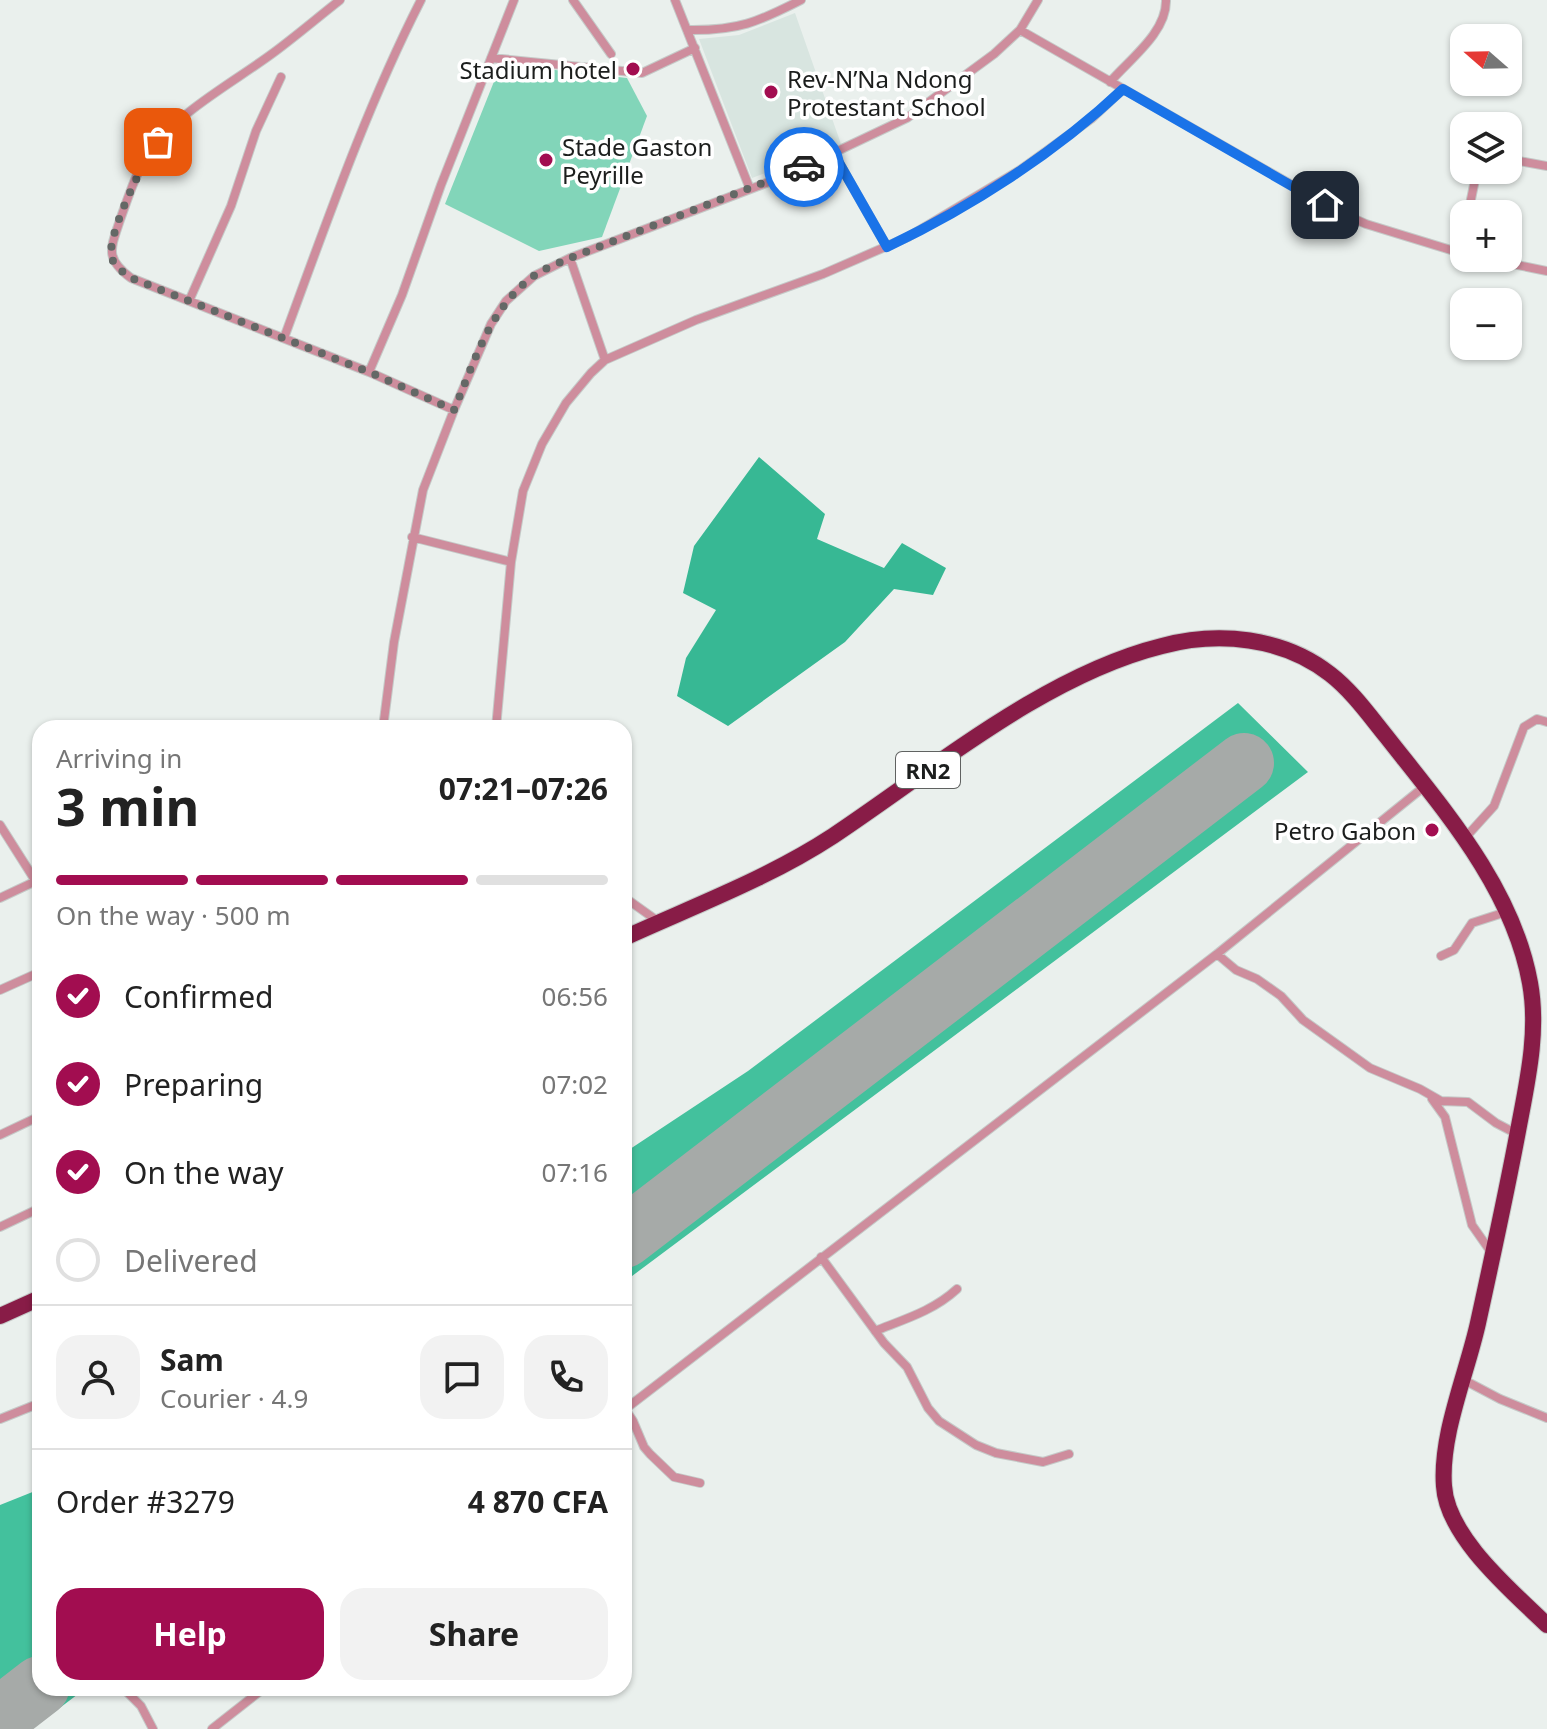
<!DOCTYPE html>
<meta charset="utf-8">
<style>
:root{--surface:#fff;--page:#f2f2f2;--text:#222;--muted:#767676;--line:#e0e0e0;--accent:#a20d50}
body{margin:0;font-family:"Noto Sans",sans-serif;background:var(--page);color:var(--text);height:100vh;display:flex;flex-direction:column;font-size:30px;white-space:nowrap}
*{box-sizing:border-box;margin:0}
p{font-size:26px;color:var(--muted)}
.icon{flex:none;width:44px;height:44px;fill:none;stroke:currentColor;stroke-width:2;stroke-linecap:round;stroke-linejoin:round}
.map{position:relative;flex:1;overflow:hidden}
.side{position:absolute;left:32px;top:720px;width:600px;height:976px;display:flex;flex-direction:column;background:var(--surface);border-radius:24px;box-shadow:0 2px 6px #0004}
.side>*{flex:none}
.needle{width:52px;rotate:290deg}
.tools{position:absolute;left:1450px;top:24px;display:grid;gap:16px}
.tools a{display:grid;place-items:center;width:72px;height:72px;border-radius:16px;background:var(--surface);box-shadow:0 2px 6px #0004;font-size:40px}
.pin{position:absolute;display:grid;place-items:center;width:68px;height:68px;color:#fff;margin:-34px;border-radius:16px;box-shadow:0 4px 12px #0006}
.courier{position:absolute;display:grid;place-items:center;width:80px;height:80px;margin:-40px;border:6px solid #1a73e8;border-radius:50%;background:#fff;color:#222;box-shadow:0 2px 10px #0007}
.overview em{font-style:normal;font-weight:700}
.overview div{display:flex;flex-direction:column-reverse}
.overview{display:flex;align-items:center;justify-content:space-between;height:136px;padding:0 24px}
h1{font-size:52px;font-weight:700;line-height:60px}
.bar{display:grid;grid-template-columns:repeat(4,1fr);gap:12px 8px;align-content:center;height:96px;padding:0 24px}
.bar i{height:10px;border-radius:6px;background:var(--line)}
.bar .active{background:var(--accent)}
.bar p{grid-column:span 4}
.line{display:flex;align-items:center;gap:20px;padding:0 24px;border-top:2px solid var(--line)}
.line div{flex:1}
.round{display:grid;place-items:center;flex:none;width:84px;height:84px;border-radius:24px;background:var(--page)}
ol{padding:0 24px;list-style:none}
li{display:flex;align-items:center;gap:24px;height:88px}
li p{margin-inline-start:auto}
li .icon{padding:8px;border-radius:50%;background:var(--accent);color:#fff;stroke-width:4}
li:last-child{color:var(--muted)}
li i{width:44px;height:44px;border:4px solid var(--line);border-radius:50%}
.primary-button{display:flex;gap:16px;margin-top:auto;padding:16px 24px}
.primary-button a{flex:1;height:92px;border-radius:24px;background:var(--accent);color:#fff;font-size:32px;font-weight:700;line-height:92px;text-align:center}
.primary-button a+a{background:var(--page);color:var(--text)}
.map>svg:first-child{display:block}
.built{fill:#d8e5e0}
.green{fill:#82d5b9}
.forest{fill:#43c19d}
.water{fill:#37b894}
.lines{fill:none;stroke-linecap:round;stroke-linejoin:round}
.taxiway{stroke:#a6aaa8;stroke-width:24}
.runway{stroke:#a6aaa8;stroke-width:60}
.street-casing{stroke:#c5cac8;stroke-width:10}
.highway-casing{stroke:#c5cac8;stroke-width:18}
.street{stroke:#ce8d9d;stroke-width:8}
.highway{stroke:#881c47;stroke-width:16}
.done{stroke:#646866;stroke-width:8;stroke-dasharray:0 14.4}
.route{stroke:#1a73e8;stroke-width:10}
.poi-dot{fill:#a20d50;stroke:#fff;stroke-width:3}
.labels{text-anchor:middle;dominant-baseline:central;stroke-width:7;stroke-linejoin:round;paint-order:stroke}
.shield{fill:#fff;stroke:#606261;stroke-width:2}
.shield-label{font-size:22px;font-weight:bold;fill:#1c1e1d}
.poi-label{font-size:24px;fill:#1c1e1d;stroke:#fff;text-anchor:end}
</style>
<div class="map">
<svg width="1547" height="1729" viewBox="0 0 1547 1729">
<rect width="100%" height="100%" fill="#eaf0ed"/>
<!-- built -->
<path class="built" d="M795,13L841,144L752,178L699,39L739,35Z"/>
<!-- green -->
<path class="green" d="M501,64L627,78L647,116L602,237L539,251L445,204Z"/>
<!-- forest -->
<path class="forest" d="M1238,703L1308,772L624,1282V1153L748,1071Z
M40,1489V1688H86L32,1729H0V1505Z"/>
<!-- water -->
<path class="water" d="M759,457L825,514L817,539L884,568L902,543L946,568L933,595L894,589L845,642L728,726L677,696L686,658L716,610L683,593L694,546Z"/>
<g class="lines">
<!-- taxiway -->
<path class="taxiway" d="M0,1694L11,1709"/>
<!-- runway -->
<path class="runway" d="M624,1238L1244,763
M0,1717L40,1686"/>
<defs>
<path id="street" d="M340,0C317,18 296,36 273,53C234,82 177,112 149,153C136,172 128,198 120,220C111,248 104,258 131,278L369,372L454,410
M573,0L611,54
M675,0L750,189
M687,30C738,31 758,22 801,0
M1020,30L1341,213L1366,224L1464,254
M491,58L642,73L695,48
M1110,82C1130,59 1167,32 1166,0
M834,154L887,247
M1508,159L1547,166
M1468,214L1477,170
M1461,253L1464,240
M570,258L605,360
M1483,258L1547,271
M189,301L231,206L256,131L281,77
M284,338C326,224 366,108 421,0
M369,372L402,295L441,185L514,0
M412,537L511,562
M383,728L394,642L423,490L454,410L491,324L506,301L534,276L570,258L787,175L907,118L994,54L1020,30L1038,0
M496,728L511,562L523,491L542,444L566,403L591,373L605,360L696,320L823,274L908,237L1020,170L1091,119L1123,89
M0,825L40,888
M1465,838L1494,806L1524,727L1537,719L1547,722
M624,897L659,922
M0,898L36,881
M1217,954L1236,970L1257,979L1281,996L1303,1020L1370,1068L1420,1089L1441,1101L1468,1102L1496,1123L1517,1134
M1441,956L1454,950L1472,923L1506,912
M0,990L40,972
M1432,1099L1445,1117L1472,1225L1493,1255
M0,1135L40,1116
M0,1227L40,1208
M821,1257L884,1343L907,1367L928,1408L939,1421L976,1445L996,1453L1043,1462L1069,1454
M875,1331C905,1319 933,1311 957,1289
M1464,1380L1500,1399L1547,1418
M625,1409L633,1421L644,1447L650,1454L674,1477L700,1483
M624,1410L1217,954L1425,786
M0,1419L40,1403
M123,1688L141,1706L153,1729
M212,1729L264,1688"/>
<path id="highway" d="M624,938C694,906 769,878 833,836C932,770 1045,675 1162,646C1218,631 1283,637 1330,674C1352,691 1369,715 1386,736C1444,810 1513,888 1530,983C1539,1032 1527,1083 1518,1131C1506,1195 1492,1259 1478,1323C1467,1373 1440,1435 1444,1486C1447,1537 1512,1591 1547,1625
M0,1316L40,1298"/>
</defs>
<!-- street casing -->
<use href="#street" class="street-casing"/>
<!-- highway casing -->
<use href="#highway" class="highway-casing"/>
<!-- street -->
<use href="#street" class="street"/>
<!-- highway -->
<use href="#highway" class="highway"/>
</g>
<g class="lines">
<!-- done -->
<path class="done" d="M158,142C143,161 110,229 111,254C112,265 122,271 131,278L369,372L454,410C474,363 489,310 531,278C542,269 557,264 570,258L804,167"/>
<!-- route -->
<path class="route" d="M804,167L834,154L887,247C971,207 1055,153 1123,89L1325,205"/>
</g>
<!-- markers -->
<g class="poi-dot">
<circle cx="633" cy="69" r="8"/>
<circle cx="771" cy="92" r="8"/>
<circle cx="546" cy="160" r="8"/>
<circle cx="1432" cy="830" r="8"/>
</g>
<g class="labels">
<!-- shield labels -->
<rect class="shield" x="896" y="752" width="64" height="36" rx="6"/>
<g class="shield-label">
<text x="928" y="770">RN2</text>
</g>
<!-- poi labels -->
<g class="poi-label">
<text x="617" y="69">Stadium hotel</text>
<text x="787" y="78" text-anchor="start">Rev-N’Na Ndong<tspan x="787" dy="28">Protestant School</tspan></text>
<text x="562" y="146" text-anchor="start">Stade Gaston<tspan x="562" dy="28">Peyrille</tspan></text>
<text x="1416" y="830">Petro Gabon</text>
</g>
</g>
</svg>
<div class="tools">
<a><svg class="needle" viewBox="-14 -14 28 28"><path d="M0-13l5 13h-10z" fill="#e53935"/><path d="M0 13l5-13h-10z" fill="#767676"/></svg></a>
<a><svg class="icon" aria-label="layers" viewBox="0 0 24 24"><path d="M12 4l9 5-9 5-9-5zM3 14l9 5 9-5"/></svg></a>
<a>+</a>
<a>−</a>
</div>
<div class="pin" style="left:158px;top:142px;background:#ea580c"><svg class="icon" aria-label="bag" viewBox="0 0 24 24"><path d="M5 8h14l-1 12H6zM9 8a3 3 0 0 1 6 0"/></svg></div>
<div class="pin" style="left:1325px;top:205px;background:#1f2937"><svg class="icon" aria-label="home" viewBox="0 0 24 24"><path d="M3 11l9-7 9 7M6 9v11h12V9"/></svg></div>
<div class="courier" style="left:804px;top:167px"><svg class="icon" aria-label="car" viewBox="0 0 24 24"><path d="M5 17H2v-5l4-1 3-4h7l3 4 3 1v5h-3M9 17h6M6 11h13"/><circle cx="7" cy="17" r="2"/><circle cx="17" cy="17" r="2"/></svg></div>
<section class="side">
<div class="overview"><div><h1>3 min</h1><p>Arriving in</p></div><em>07:21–07:26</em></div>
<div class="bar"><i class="active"></i><i class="active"></i><i class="active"></i><i></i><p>On the way · 500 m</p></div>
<ol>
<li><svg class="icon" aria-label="check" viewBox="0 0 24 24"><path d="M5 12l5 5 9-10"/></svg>Confirmed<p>06:56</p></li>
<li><svg class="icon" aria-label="check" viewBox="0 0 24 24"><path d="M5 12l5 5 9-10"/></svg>Preparing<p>07:02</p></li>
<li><svg class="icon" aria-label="check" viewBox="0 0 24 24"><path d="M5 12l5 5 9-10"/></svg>On the way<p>07:16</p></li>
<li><i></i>Delivered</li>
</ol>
<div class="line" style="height:144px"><a class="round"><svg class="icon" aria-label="person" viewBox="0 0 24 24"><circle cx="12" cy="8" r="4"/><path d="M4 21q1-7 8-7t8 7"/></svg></a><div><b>Sam</b><p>Courier · 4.9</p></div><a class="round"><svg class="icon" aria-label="chat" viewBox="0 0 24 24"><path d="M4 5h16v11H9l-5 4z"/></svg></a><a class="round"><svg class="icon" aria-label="phone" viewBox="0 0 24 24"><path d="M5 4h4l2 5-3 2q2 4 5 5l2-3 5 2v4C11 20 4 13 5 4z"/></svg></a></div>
<div class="line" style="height:104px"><div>Order #3279</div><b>4 870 CFA</b></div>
<div class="primary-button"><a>Help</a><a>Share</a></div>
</section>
</div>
